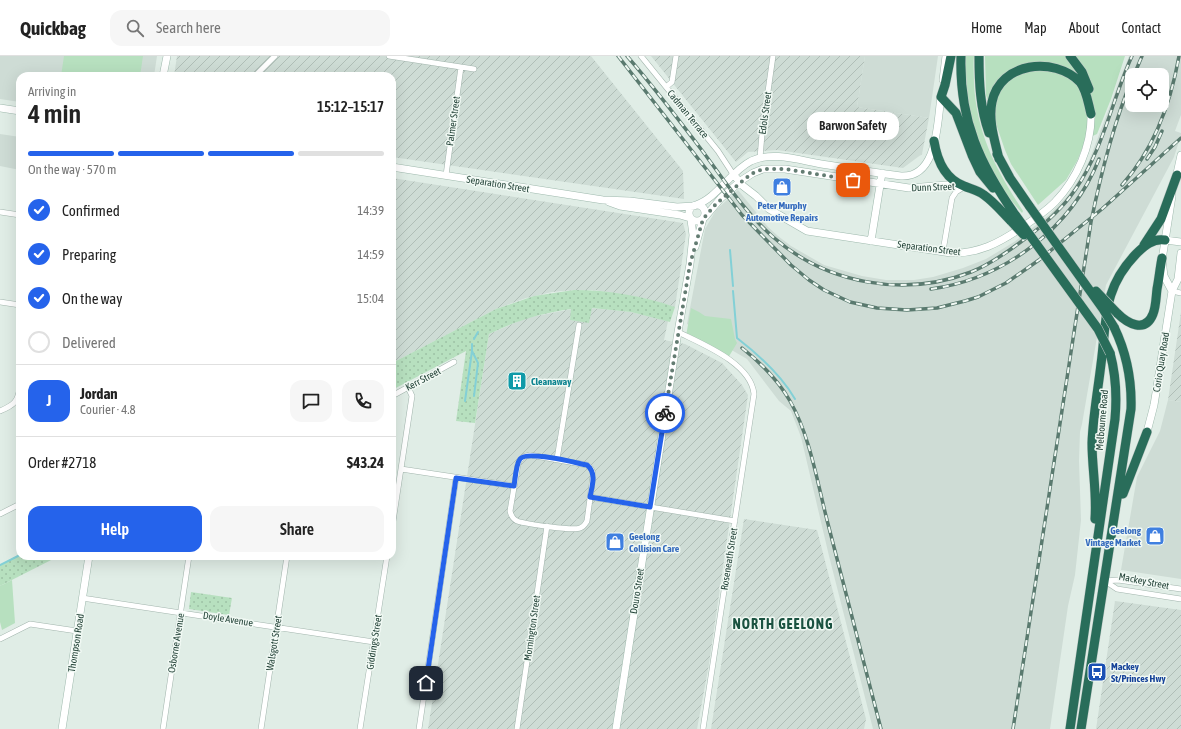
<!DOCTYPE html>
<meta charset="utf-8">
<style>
:root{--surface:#fff;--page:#f6f6f6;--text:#222;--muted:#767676;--line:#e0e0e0;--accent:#2563eb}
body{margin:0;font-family:"Asap Condensed",sans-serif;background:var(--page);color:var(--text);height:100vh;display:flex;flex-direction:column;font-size:15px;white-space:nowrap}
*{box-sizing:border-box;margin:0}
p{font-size:13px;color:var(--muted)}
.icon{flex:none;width:22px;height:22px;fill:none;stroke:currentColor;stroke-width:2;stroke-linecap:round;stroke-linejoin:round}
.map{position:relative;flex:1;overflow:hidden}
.panel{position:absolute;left:16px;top:16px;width:380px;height:488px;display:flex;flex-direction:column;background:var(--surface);border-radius:12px;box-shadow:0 4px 16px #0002}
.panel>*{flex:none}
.buttons{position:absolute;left:1125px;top:12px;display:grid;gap:8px}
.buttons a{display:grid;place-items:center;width:44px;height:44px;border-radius:8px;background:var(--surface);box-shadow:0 4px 16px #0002;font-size:20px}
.pin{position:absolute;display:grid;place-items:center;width:34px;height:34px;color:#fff;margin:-17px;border-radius:8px;box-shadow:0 2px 6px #0006}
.courier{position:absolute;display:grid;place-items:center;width:40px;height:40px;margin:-20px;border:3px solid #2563eb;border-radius:50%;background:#fff;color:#222;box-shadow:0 1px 5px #0007}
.bubble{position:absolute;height:28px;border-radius:12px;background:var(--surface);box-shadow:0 4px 16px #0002;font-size:13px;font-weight:600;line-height:28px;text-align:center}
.overview em{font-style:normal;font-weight:600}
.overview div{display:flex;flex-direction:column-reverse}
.overview{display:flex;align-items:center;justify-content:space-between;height:68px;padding:0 12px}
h1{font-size:26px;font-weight:600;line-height:30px}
.bar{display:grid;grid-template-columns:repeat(4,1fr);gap:6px 4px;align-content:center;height:48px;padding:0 12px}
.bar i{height:5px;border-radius:3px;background:var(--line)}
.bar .active{background:var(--accent)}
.bar p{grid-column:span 4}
.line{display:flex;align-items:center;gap:10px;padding:0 12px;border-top:1px solid var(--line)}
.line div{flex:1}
.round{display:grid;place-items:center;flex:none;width:42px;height:42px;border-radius:12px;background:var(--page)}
ol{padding:0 12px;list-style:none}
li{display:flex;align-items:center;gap:12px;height:44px}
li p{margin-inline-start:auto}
li .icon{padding:4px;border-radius:50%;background:var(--accent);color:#fff;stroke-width:4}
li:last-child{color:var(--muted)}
li i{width:22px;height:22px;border:2px solid var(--line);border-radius:50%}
.primary-button{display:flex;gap:8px;margin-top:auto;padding:8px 12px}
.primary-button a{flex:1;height:46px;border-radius:12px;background:var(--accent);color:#fff;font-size:16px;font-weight:600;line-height:46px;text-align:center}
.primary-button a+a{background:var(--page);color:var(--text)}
header{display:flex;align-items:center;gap:24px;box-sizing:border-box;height:56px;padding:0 20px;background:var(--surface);border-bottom:1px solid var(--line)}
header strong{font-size:19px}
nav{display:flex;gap:22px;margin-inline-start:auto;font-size:14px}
.search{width:280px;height:36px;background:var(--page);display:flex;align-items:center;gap:10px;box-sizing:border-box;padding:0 14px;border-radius:12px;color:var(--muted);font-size:15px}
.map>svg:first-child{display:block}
.built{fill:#cedcd5;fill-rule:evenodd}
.industrial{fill:url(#industrial-furrows)}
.grass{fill:#b7e0bf}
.park{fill:url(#park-dots)}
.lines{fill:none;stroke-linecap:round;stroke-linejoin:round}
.stream{stroke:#83d0d6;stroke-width:2}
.street-casing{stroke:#a2b5ad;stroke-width:6}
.secondary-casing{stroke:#9eb9ad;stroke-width:8}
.highway-casing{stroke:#c0c9c6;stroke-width:10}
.street{stroke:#fff;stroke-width:5}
.secondary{stroke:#fff;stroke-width:7}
.highway{stroke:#296d5a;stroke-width:9}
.rail-casing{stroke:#5a7a6f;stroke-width:3.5}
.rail{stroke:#f1f9f4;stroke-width:2;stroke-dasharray:6;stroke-linecap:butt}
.highway-bridge-casing{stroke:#c0c9c6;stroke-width:10;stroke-linecap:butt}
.highway-bridge{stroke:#296d5a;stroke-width:9}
.done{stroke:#637c72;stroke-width:4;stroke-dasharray:0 7.2}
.route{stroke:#2563eb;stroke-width:5}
.labels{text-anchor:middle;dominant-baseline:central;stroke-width:3;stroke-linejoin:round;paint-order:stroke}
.street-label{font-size:10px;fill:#1f3f34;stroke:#f1f9f4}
.shop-label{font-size:10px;font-weight:bold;fill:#366cbe;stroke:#f1f9f4}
.culture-label{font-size:10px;font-weight:bold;fill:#0d838f;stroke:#f1f9f4;text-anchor:start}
.transit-label{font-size:10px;font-weight:bold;fill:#164399;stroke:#f1f9f4;text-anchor:start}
.district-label{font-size:14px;font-weight:bold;letter-spacing:1px;fill:#1a5240;stroke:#f1f9f4}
</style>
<header>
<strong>Quickbag</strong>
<div class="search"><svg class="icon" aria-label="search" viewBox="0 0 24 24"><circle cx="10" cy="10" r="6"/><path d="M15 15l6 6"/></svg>Search here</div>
<nav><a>Home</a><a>Map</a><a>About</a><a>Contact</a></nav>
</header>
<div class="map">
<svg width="1181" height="673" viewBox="0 0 1181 673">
<defs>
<pattern id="industrial-furrows" width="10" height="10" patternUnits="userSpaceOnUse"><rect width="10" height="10" fill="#cedcd5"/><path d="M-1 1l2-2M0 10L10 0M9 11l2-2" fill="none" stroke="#b0beb7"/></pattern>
<pattern id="park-dots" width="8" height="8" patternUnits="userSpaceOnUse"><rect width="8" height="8" fill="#b7e0bf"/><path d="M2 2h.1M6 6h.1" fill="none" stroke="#9dc1a5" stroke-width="1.8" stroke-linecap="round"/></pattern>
</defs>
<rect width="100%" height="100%" fill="#e0ede6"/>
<!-- built -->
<path class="built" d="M0,0H157L154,20H20V46L0,43Z
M865,0H938L929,62L857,51Z
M1129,0H1181V59L1175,75L1181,77V79L1174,101L1106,229L1082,368L1080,376L1079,405L1081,464L1075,519L1068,550L1050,673H873L829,500L801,381L791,355L779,345L747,303L687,268L705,173L716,154L738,134L768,171L778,180L791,190L824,209L862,220L886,224H914L933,221L963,212L986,203L1014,186L1049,159L1069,138L1081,120L1089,105ZM1132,19H1162V49H1132Z
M0,78L20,81V114L0,110Z
M1168,344L1181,346V523L1121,514L1137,421L1160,375Z"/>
<!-- industrial -->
<path class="industrial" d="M177,0H591L683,115L684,143L392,101V20H174Z
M651,0H865L857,51L929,62L922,98L903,112L777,94L748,96L736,106Z
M392,122L683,167L686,178L675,251L643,242L594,234H574L552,236L526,242L496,253L392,307Z
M591,252L631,256L668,265L664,284L685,288L722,307L742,329L748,339L709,608L697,673H428L489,278L519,265L531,261L572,253L570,264L589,266Z
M1181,256V346L1168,344Z
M744,463L817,474L866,663L864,673H711Z
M1115,545L1181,554V673H1096Z"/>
<!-- grass -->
<path class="grass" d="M64,0H143L140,20H61Z
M966,0H974C973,9 974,18 974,28C977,79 996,113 1023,155L1022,157C984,115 963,56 966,0Z
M985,0H1125L1111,43L1097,78L1086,83L1077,105L1066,124L1038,149L1011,108L1005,94L986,39Z
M691,252L699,256L705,260L731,263L735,283L737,287L728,302L686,280Z
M12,524L15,567L2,574L0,566V530Z"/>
<!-- park -->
<path class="park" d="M574,234C609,234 643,240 675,251L670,266L631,256L592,252L589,267L570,264L571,253C542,257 515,265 489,278L475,367L456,365L466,295L392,334V307L496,253L534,240Z
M20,498V500H59L0,530V509Z
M191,536L232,542L229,559L189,553Z"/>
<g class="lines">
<!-- stream -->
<path class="stream" d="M730,194L733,230
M733,235L737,282C759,299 781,319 795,343
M474,283L478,276
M472,288V295L478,307L474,340
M465,345L472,295
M0,509L20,499"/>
<defs>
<path id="street" d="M389,0L474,13
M641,0L718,95L733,118
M255,20L275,0
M942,24L945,0
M666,31L672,26L676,0
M760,102L762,78L773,0
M446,119L461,11
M0,156L20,159
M943,195L952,142L956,136L964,131
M1172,235L1181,237
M0,246L20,249
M678,276C702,288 751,307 754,338L703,673
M392,340L454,306
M0,355C14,349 18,346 20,330
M530,399L587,409C592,412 593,415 593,420L587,465C585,468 584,471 580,472C573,475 526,468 517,465C513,463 511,460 510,455L518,408C520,402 523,400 530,399Z
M557,403L579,269
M401,413L514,430
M590,441L735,465
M0,458L20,448
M392,472L412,340L408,331
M1105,525L1117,533L1181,543
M1105,525L1118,524L1181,533
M82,542L374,586
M0,583L30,568L77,575
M163,673L189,500
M261,673L287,500
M360,673L387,500
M419,673L456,422
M517,673L547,470"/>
<path id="secondary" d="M163,20L167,0
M0,52L20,55
M392,111L603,144L630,145L677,151L694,150
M733,118L743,130L756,140L769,153L807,175L951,197C978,198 999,187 1021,172C1033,164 1045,156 1055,146C1077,123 1092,89 1091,58
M1176,122L1181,99
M609,146L620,150L680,159L690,162
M689 157a8 8 0 1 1 16 0a8 8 0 1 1-16 0Z
M696,149C717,142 730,116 751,105C774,94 804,106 828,109C852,113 877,117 901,120C938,122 937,67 941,41
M705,161L721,142L742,124L753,117L763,113H785L909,132L947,129L961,130
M1165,184L1181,186
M871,185L882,117
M695,191L703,163
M1172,235L1164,220L1162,204L1172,140
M1147,376L1154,349L1159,318L1172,235L1178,223L1181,197
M62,673L89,500
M616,673L678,276L690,208L693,179L691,164"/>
<path id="highway" d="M951,0L945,29L941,41L956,57L972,99L980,116L993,132
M961,0C959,64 980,109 1016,160
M979,0C979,26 980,52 989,77
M1070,0L1082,16L1089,33
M934,85C937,104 945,123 964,130C971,133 978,134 984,139C994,146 1002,156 1011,165
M997,98L1010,122L1030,151
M999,103C995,85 988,65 992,46C1000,6 1054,0 1080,26C1087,35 1088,47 1091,58
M1144,189L1161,163L1177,119
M1117,257C1127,267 1145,278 1153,258C1156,251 1156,241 1157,233C1159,223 1160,212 1162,202
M1123,438L1147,376
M1095,463C1097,437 1092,412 1092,387C1093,360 1098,334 1101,308C1107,264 1102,233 1136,198C1144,190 1153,182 1165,184
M1070,673L1115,363C1117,340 1116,319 1110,297
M1081,673L1131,353C1132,324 1127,298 1114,271"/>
</defs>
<!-- street casing -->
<use href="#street" class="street-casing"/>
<!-- secondary casing -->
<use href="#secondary" class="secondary-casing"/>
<!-- highway casing -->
<use href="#highway" class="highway-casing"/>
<!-- street -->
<use href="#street" class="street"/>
<!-- secondary -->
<use href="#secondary" class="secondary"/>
<!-- highway -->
<use href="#highway" class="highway"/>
<defs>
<path id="rail" d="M618,0L742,159L791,209L809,224L824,234L850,246L877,252L907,254L937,252L965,245L978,241L1006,227L1039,204L1102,153L1181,82
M627,0C654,31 679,64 704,97C725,126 746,157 773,181C827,228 904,242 971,216C991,208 1009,195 1026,182C1045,168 1062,153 1075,134C1103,94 1112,44 1132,0
M1134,19L1142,0
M1147,103L1155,91L1162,75
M1122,129C1154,93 1171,46 1179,0
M931,233C1004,223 1072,172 1099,103
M742,292C761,307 778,324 790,345C810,380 817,425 827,464C845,534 863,603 881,673
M1013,673L1091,166C1101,117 1113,69 1132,23"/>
</defs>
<!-- rail casing -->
<use href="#rail" class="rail-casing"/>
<!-- rail -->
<use href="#rail" class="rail"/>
<defs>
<path id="highway-bridge" d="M1030,151L1103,253L1114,271
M1016,160L1090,262L1098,273L1110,297
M1011,165L1024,179
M1096,235L1117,257"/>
</defs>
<!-- highway-bridge casing -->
<use href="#highway-bridge" class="highway-bridge-casing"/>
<!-- highway-bridge -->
<use href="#highway-bridge" class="highway-bridge"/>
</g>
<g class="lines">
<!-- done -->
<path class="done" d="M665,357L690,208L703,163L716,148L746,122L753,117L763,113H785L853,124"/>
<!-- route -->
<path class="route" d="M426,627L456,422L514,430C515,424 516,408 520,403C527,394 576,407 587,409C597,417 592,430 590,441L650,451L665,357"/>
</g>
<!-- icons -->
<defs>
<symbol id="shop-square" viewBox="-11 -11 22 22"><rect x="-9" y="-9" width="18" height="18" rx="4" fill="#3f7fe0" stroke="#f1f9f4"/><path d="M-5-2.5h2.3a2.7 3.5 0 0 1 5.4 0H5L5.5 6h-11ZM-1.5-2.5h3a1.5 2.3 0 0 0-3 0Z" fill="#fff"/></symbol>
<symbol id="building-square" viewBox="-11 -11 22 22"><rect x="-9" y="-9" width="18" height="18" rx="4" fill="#0f9aa8" stroke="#f1f9f4"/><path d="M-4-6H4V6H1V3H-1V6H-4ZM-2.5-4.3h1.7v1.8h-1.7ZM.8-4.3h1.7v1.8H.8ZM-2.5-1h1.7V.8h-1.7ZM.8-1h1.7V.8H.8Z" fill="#fff"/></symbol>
<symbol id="bus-square" viewBox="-11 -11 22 22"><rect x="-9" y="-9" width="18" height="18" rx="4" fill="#1a4fb4" stroke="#f1f9f4"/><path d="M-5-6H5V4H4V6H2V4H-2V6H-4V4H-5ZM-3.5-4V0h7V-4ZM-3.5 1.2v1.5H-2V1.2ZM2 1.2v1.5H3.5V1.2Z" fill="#fff"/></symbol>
</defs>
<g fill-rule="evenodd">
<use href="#shop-square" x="771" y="120" width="22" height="22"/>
<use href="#building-square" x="506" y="314" width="22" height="22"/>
<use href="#shop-square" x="1144" y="469" width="22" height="22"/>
<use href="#shop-square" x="604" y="475" width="22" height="22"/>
<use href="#bus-square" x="1086" y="605" width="22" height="22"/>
</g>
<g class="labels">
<!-- street labels -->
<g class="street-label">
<text transform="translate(765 57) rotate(-82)">Edols Street</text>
<text transform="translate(688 58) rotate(51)">Cadman Terrace</text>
<text transform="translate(453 65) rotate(-82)">Palmer Street</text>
<text transform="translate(498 128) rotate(9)">Separation Street</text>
<text transform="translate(933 131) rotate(-2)">Dunn Street</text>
<text transform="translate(929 192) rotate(7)">Separation Street</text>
<text transform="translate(1161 306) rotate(-81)">Corio Quay Road</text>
<text transform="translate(423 323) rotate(-28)">Kerr Street</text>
<text transform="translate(1102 364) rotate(-85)">Melbourne Road</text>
<text transform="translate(729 503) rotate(-81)">Roseneath Street</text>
<text transform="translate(1144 525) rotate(11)">Mackey Street</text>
<text transform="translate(637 535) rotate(-81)">Douro Street</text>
<text transform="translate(228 563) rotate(9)">Doyle Avenue</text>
<text transform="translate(532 572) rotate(-82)">Mornington Street</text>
<text transform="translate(374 586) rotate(-81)">Giddings Street</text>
<text transform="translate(76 587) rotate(-81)">Thompson Road</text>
<text transform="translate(176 587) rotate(-81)">Osborne Avenue</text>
<text transform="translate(274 587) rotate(-81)">Walsgott Street</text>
</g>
<!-- shop labels -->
<g class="shop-label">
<text x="782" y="149">Peter Murphy<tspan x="782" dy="12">Automotive Repairs</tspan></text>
<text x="1141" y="474" text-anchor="end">Geelong<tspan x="1141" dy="12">Vintage Market</tspan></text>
<text x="629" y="480" text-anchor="start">Geelong<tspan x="629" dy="12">Collision Care</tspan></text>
</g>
<!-- culture labels -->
<g class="culture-label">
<text x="531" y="325">Cleanaway</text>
</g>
<!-- transit labels -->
<g class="transit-label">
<text x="1111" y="610">Mackey<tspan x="1111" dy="12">St/Princes Hwy</tspan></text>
</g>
<!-- district labels -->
<g class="district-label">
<text x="783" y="568">NORTH GEELONG</text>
</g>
</g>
</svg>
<div class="buttons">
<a><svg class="icon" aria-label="locate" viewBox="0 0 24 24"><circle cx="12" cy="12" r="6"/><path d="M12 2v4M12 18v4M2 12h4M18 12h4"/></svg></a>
</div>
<div class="pin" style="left:853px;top:124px;background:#ea580c"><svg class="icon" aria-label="bag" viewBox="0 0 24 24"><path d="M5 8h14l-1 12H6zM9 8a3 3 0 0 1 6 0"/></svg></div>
<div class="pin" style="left:426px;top:627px;background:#1f2937"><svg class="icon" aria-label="home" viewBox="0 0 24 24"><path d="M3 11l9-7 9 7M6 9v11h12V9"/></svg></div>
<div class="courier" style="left:665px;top:357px"><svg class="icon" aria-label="bike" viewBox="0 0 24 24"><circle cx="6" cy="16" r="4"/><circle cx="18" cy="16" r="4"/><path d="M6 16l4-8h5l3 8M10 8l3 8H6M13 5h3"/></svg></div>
<div class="bubble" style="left:807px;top:56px;width:92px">Barwon Safety</div>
<section class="panel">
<div class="overview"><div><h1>4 min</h1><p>Arriving in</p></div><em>15:12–15:17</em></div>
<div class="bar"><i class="active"></i><i class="active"></i><i class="active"></i><i></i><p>On the way · 570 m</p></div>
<ol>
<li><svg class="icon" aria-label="check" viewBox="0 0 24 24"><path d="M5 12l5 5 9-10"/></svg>Confirmed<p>14:39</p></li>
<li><svg class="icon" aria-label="check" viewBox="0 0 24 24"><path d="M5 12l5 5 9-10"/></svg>Preparing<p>14:59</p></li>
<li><svg class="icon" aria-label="check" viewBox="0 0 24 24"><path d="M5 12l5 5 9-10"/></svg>On the way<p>15:04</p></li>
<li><i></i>Delivered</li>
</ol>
<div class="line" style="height:72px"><b class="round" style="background:var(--accent);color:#fff">J</b><div><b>Jordan</b><p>Courier · 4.8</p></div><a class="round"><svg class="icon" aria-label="chat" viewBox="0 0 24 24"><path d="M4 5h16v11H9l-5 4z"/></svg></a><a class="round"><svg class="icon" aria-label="phone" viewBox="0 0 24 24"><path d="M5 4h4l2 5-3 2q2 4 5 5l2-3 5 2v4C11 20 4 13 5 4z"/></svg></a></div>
<div class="line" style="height:52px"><div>Order #2718</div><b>$43.24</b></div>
<div class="primary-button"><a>Help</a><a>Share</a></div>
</section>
</div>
